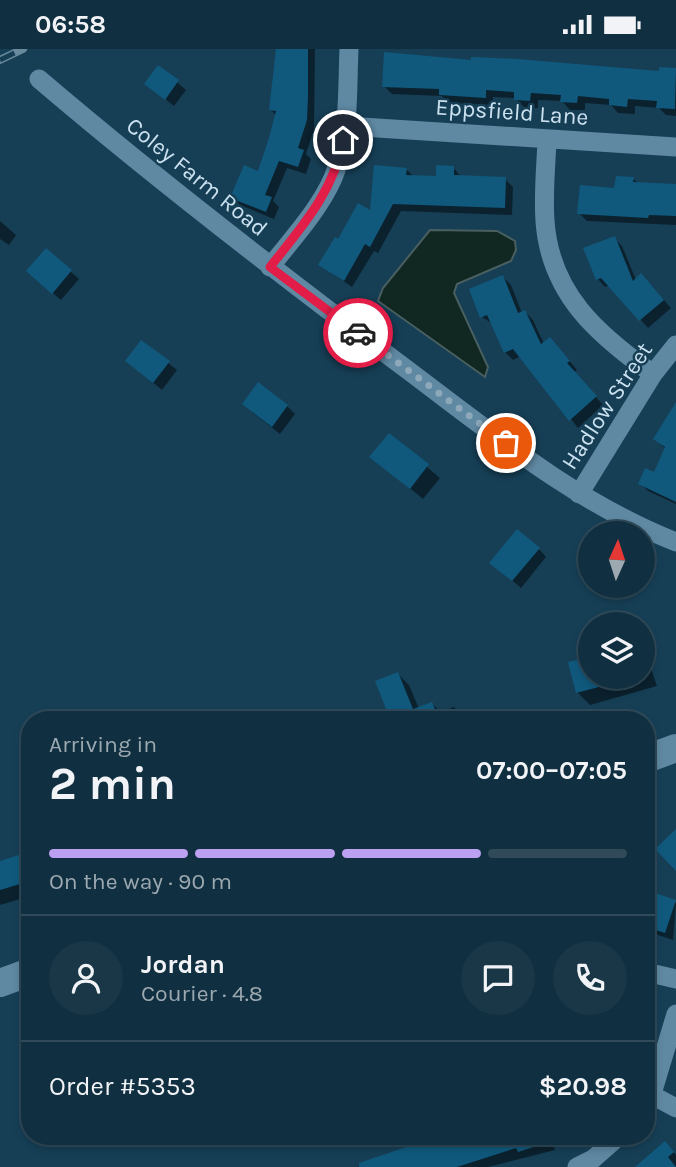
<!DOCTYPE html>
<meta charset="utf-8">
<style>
:root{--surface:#102f40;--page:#193747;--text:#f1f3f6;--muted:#9ca9b1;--line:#304a59;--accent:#bca0f2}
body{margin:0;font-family:Karla,sans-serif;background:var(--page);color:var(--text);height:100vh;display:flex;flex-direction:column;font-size:26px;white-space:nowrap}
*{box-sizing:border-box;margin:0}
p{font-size:23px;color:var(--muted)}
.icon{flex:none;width:38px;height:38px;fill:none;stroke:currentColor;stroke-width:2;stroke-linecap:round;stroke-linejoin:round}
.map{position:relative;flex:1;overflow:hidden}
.details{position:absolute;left:21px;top:662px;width:634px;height:434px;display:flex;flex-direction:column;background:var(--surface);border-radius:28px;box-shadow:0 4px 10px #0003,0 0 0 2px var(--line)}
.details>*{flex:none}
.needle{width:46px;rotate:3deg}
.buttons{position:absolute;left:578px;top:472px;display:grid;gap:14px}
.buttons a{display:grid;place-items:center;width:77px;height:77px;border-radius:50%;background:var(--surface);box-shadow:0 4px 10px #0003,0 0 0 2px var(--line);font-size:35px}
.pin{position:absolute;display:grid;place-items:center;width:60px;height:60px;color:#fff;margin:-30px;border:4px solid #fff;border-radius:50%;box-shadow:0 2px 7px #0007}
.courier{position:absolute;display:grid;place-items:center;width:70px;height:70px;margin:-35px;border:5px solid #e11d48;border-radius:50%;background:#fff;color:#222;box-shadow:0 2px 9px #0007}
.head em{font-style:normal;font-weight:700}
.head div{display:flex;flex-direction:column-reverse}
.head{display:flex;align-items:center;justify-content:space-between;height:119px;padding:0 28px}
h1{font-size:46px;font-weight:700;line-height:52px}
.bar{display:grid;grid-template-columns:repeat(4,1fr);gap:10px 7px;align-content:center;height:84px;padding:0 28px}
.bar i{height:9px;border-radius:5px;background:var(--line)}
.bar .active{background:var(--accent)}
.bar p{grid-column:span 4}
.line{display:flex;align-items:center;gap:18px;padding:0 28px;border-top:2px solid var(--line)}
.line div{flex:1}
.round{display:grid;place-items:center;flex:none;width:74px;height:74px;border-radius:37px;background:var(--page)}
.status{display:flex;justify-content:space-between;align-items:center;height:49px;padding:0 35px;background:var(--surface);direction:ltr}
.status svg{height:19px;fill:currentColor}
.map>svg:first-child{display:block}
.water{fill:#112722;stroke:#495f60;stroke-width:2}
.shadow{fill:#0007}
.building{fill:#10597d}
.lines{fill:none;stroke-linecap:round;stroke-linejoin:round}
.minor{stroke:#5f88a2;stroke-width:19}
.secondary{stroke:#5f88a2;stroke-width:28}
.rail-casing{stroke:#69899c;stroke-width:8}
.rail{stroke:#163f56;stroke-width:5;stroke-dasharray:16;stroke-linecap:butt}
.done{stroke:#8ca8b9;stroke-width:7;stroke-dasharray:0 12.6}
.route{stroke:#e11d48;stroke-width:9}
.labels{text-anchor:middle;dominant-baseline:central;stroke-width:5;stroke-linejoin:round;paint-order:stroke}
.street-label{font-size:23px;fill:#cbe1ef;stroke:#163f56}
</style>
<div class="status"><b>06:58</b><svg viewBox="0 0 49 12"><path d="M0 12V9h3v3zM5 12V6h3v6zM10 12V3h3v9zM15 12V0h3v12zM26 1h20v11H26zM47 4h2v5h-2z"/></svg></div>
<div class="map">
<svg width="676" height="1118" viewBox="0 0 676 1118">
<rect width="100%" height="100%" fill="#163f56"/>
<!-- water -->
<path class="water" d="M430,181L497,182L515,192L516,201L511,212L457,235L454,244L488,318L485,328L378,252L383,239Z"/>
<!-- shadow -->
<path class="shadow" d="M278,0H315L314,80L306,105L311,110L306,125L287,119L273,152L279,158L274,170L240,156L232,148L259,124L277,67L271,61Z
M473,13L660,24L661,20L676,21V67L666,66L659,59L635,57V65L618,64L611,56L585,54V61H570L562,52L538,51V59L524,58L515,49L493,48V56L449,54L442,47L392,45L384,37Z
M159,18L186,41L174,57L146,35Z
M453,118L461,128L505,130L513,138L512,166L401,162L378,204L374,202L352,238L320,216L339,192L371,164L406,120L414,128L437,129Z
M633,130L639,135L676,137V176L587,172L579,164Z
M0,172L16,186L9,196L0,190Z
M614,189L622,197L636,231L649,234L671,259L648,279L610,236L605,238L598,230Z
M47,201L79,230L61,251L36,230Z
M503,228L511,236L522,264L525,263L533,271L544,295L558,298L577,321L574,323L603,356L578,379L521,307L513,311L505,303L493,275L482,268Z
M142,293L177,321L162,341L127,312Z
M287,357L295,365L280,385L252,363Z
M676,357V455L648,442L640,434L654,425L666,400L655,390Z
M389,386L440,429L423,450L372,408Z
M539,500L546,508L521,539L500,521Z
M642,593L657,637L590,656L578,644L570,615L590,628H642Z
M398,625L409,636L419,660L432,655L441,663L454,658L465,670H391L378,633Z
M25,806L30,811V847L0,856V813Z
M646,821L650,825L647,843L676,854L673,891L646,882Z
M446,1087H550L555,1101L488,1118H357Z
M665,1095L676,1106V1118H637Z"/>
<!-- building -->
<path class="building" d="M276,0H308V47L307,71L298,99L304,101L298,118L279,112L265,146L272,148L266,163L230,149L244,116L258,122L269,89L276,62L269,61Z
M384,3L471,11V8L517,10L659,22V18L676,19L675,60L656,59L657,52L628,50L627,58L609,56V50L578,47L577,54L560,53L561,46L531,44L530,52L514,51V43L486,41V49L439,46V40L382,38Z
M158,16L179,31L165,51L144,35Z
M374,116L407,119L406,126L436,127V116L454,117V126L506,128L505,159L393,155L370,198L365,195L344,232L318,216L335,188L338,190L358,154L370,161Z
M616,127L634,128L633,133L676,135V167L649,166L648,169L577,165L580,136L614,139Z
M615,187L633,232L641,224L664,251L639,272L601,229L596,231L583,199Z
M46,199L72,221L52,245L26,222Z
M503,226L518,264L525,261L541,295L550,288L570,312L567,314L597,347L569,372L513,300L504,304L487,266L480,269L469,240Z
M141,291L170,312L153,334L125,312Z
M258,333L288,356L272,378L242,355Z
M676,353V453L638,435L645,419L654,423L665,398L653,390Z
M389,384L429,415L410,440L369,408Z
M517,480L540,499L512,532L489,514Z
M590,608V628H618V633L576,644L568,613Z
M398,623L413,660L432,653L439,670H390L375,632Z
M676,780V822L655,800Z
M25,804L30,832L0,841V812Z
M646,841L676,851L665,884L646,878Z
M439,1087H559V1090L518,1103L516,1099L457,1118H359V1114Z
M665,1092L674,1103L668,1108L676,1118H635Z"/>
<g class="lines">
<!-- minor -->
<path class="minor" d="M39,30C156,130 277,223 401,316C488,381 574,453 676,493
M346,77L676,98
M547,91C546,117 543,145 545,172C550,245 598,286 653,325
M270,218C292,190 319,161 333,129C350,89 347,43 349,0
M579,445L653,325L676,296
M646,923L676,930
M650,1045L676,1059
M646,1051L654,1038L676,965
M577,1118L593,1110L619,1087"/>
<!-- secondary -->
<path class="secondary" d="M646,710L676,699
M0,934L30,923"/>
<defs>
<path id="rail" d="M0,11L23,0"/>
</defs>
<!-- rail casing -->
<use href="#rail" class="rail-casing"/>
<!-- rail -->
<use href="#rail" class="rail"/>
</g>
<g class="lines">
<!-- done -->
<path class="done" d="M358,284L506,394"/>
<!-- route -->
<path class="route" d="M343,91C335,141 301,179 270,218L358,284"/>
</g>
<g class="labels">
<!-- street labels -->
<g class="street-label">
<text transform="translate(512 63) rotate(4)">Eppsfield Lane</text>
<text transform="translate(197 128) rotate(39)">Coley Farm Road</text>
<text transform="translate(607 357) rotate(-57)">Hadlow Street</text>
</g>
</g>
</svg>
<div class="buttons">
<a><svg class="needle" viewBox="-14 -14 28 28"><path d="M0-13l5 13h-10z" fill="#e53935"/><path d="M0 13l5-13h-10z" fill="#9ca9b1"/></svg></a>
<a><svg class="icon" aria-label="layers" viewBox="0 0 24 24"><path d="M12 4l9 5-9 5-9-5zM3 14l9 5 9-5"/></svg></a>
</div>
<div class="pin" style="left:506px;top:394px;background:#ea580c"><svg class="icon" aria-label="bag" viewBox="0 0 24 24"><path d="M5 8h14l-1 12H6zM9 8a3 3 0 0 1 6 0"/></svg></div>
<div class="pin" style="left:343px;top:91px;background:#1f2937"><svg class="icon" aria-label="home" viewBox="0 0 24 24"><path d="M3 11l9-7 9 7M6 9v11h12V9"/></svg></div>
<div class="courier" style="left:358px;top:284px"><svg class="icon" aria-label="car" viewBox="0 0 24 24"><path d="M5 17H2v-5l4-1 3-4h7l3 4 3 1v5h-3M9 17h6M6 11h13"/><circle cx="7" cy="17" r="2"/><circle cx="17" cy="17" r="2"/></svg></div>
<section class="details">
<div class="head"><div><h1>2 min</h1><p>Arriving in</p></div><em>07:00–07:05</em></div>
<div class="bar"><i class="active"></i><i class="active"></i><i class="active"></i><i></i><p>On the way · 90 m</p></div>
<div class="line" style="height:126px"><a class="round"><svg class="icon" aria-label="person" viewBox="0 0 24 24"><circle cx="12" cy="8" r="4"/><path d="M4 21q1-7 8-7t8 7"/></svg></a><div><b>Jordan</b><p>Courier · 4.8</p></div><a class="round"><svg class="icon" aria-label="chat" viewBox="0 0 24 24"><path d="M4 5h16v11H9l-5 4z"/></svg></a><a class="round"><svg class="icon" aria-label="phone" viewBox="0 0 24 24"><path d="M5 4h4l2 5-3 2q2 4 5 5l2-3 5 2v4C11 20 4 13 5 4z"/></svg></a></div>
<div class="line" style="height:91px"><div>Order #5353</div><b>$20.98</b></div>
</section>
</div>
